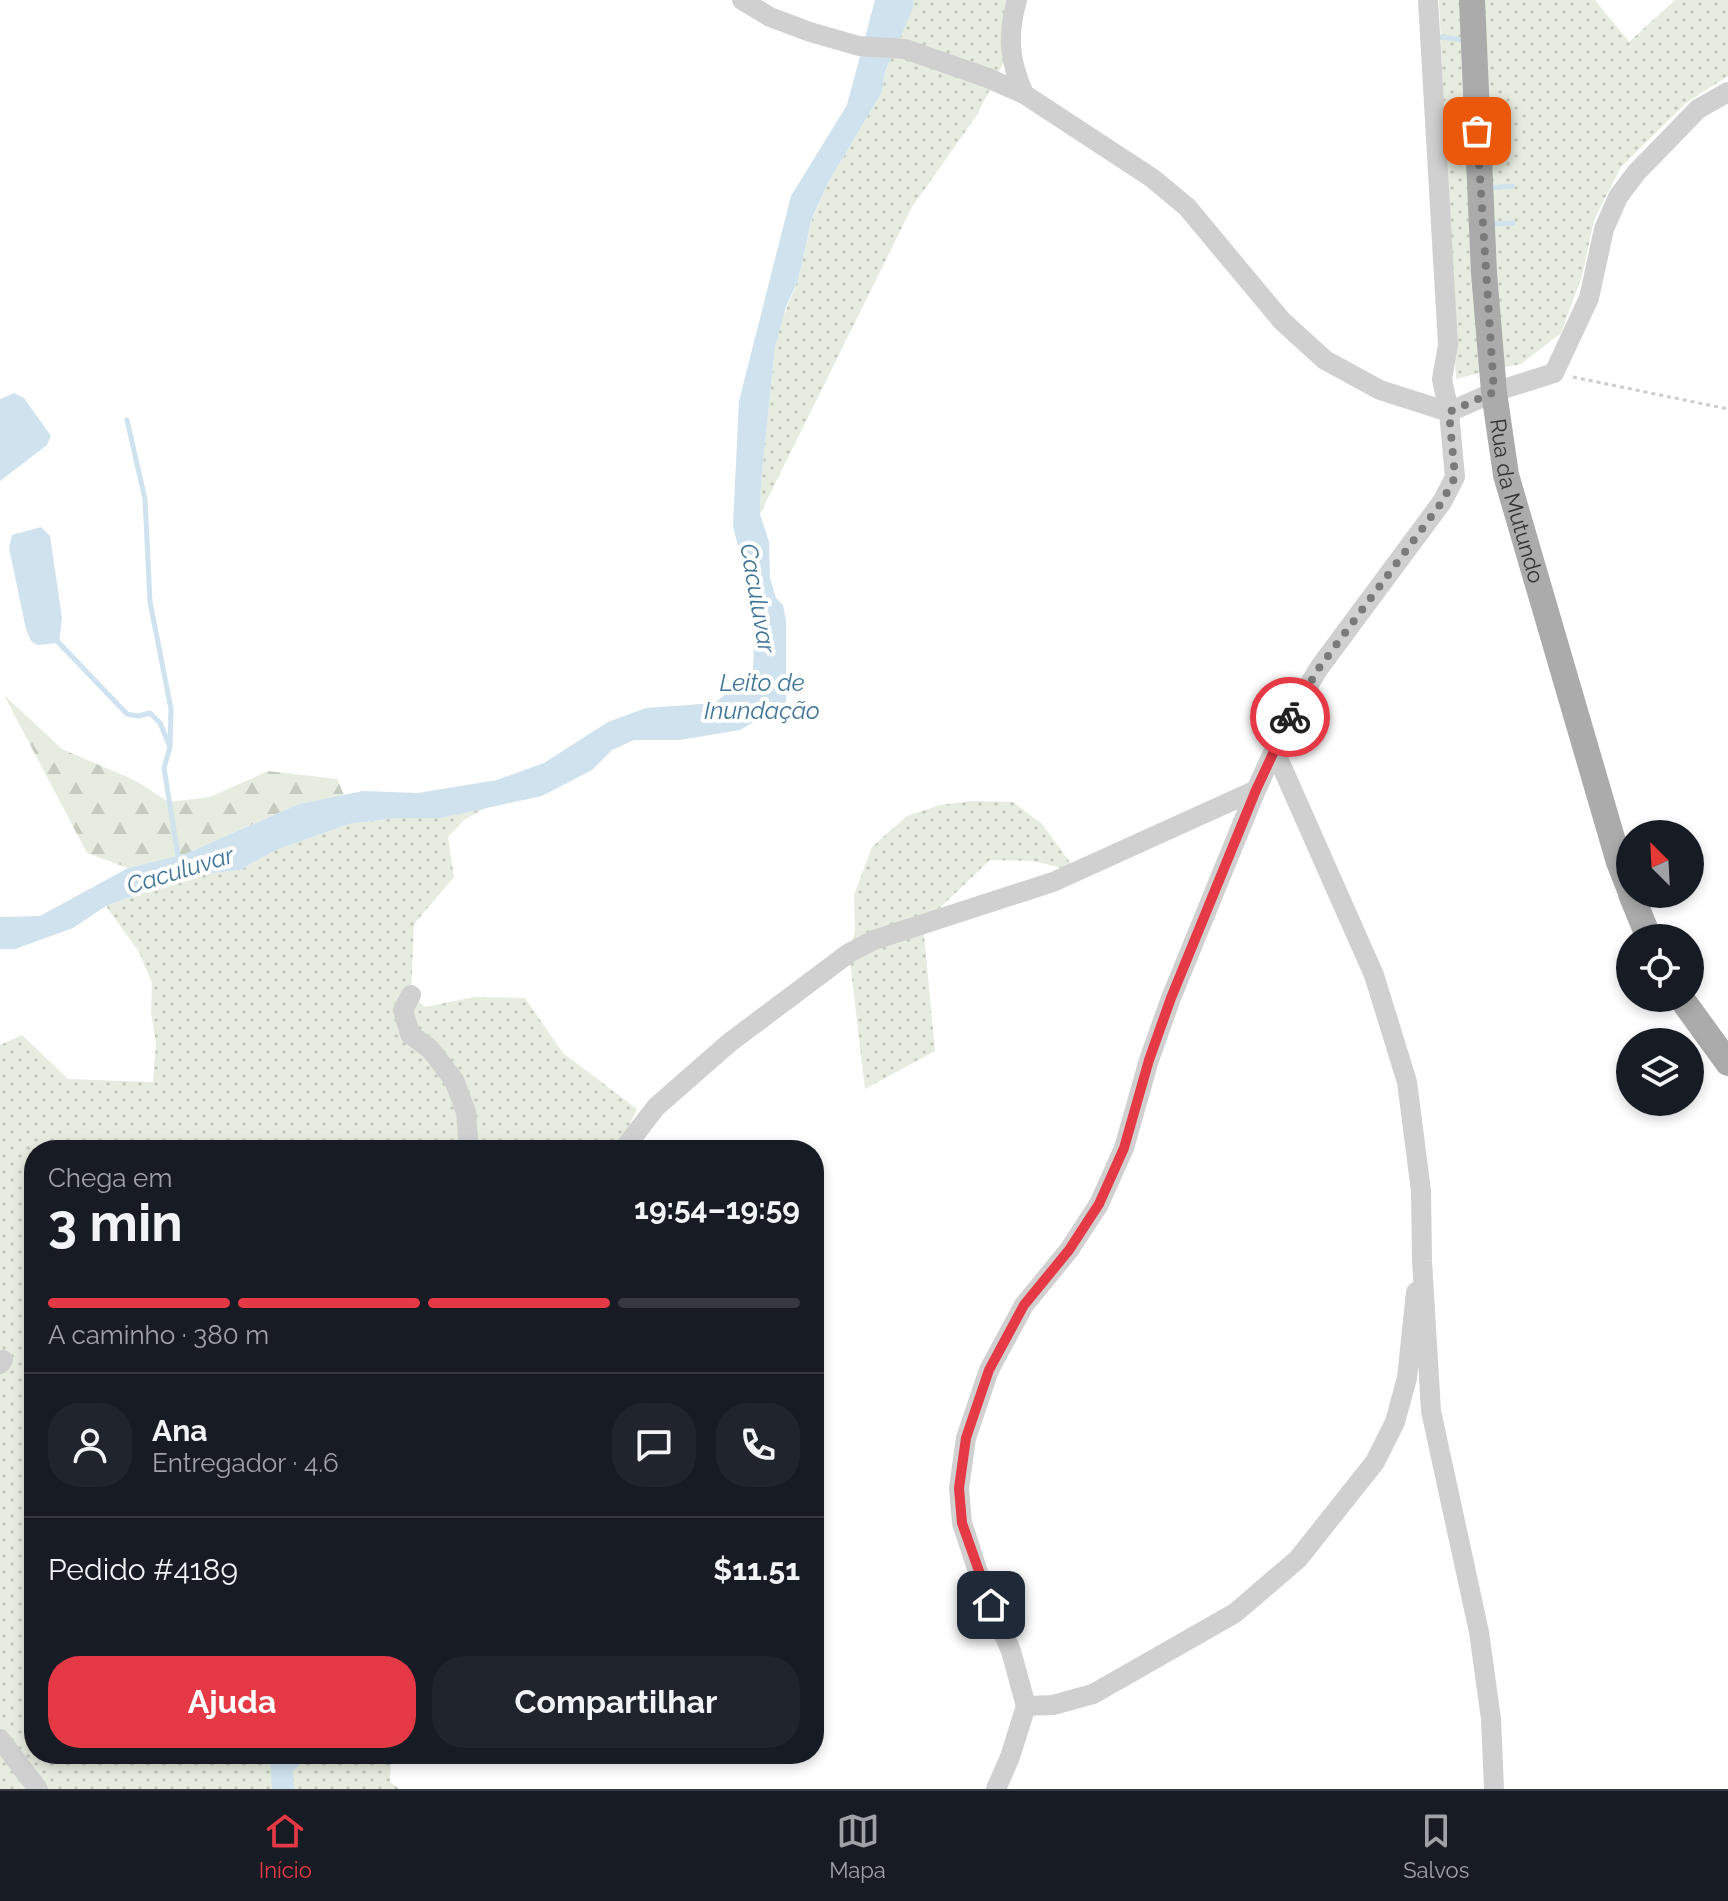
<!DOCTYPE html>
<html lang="pt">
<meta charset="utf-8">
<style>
:root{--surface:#171b24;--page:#20242c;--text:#f1f3f6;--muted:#9ea1a6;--line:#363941;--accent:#e63946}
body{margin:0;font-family:Raleway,sans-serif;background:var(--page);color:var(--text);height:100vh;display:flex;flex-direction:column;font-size:30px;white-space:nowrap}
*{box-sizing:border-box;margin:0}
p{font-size:26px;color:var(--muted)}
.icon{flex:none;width:44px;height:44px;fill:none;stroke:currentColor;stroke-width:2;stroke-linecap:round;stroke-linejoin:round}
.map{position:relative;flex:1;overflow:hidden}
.drawer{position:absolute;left:24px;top:1140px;width:800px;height:624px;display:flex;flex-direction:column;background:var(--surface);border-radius:32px;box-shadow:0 4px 12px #0003}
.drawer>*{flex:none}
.needle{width:52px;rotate:336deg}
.controls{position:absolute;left:1616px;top:820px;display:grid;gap:16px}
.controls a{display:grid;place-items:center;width:88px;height:88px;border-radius:50%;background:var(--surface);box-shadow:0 4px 12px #0003;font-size:40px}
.pin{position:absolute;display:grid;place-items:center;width:68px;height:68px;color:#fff;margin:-34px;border-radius:16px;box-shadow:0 4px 12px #0006}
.courier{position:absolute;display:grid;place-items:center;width:80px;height:80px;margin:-40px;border:6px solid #e63946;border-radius:50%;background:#fff;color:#222;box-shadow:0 2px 10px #0007}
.summary em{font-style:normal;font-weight:700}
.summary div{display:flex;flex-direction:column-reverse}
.summary{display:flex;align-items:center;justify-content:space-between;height:136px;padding:0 24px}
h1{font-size:52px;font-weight:700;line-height:60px}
.bar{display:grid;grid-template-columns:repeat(4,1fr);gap:12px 8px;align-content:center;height:96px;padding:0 24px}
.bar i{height:10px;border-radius:6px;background:var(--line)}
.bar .current{background:var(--accent)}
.bar p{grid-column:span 4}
.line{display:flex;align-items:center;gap:20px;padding:0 24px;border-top:2px solid var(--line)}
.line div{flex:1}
.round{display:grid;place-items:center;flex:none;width:84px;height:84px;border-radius:32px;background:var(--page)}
.primary-button{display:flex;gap:16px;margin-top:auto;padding:16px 24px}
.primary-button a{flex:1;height:92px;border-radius:32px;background:var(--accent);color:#fff;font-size:32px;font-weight:700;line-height:92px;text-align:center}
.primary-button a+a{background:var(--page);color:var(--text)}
.tab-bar{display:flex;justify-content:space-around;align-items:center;height:112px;border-top:2px solid var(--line);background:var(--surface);font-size:22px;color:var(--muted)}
.tab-bar a{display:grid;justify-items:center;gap:4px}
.tab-bar .current{color:var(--accent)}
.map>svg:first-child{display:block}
.grass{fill:url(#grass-dots)}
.forest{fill:url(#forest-firs)}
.water{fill:#cfe2ee}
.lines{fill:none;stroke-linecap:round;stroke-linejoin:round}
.stream{stroke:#cfe2ee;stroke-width:5}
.path{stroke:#cdcdcd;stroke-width:3;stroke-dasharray:4 4;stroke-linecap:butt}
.minor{stroke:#d0d0d0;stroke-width:20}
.major{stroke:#ababab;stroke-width:26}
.done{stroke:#7a7a7a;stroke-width:8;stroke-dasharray:0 14.4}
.route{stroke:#e63946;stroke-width:10}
.labels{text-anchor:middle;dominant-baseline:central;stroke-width:8;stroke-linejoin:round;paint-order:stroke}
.street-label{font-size:22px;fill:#333;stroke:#fff}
.water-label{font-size:24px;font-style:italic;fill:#3f7597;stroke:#fff}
</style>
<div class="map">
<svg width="1728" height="1789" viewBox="0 0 1728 1789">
<defs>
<pattern id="grass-dots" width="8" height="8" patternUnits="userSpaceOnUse" patternTransform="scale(2)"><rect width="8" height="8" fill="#e6ecdf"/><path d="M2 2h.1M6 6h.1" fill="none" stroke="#c6cbc0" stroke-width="1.8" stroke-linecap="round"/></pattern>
<pattern id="forest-firs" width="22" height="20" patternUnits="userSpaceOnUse" patternTransform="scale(2)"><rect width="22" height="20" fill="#e6ecdf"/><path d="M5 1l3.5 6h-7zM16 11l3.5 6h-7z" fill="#c6cbc0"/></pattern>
</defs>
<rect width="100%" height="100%" fill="#fff"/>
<!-- grass -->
<path class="grass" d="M913,0H1017L1010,50L977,115L912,207L760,514L761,483L775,347L780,325L798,280L812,219L829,181L882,92L885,73L912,8Z
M1439,0H1462L1483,372L1456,379Z
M1480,0H1595L1629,42L1675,0H1728V76L1686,103L1621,167L1594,220L1582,276L1561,333L1521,364L1501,368Z
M972,801L1013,802L1042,824L1077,872L1034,861L990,860L923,924L935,1051L865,1089L849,953L855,931L854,895L872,847L907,816L940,805Z
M485,808L464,820L448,837L454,877L414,924L411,995L425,1007L474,997L525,998L563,1053L637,1109L618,1150H34V1754H391L390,1782L400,1789H0V1045L22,1035L68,1079L153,1082L156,1043L151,1013L152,983L139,952L106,906L186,876L240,870L276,850L349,824L396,818H440Z"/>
<!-- forest -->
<path class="forest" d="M4,695L62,749L134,780L169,802L210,797L268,771L337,779L344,795L299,804L185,854L128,868L87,853Z"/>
<!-- water -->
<path class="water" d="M875,0H913V8L885,72L882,92L829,181L812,218L798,280L786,307L775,347L761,483L760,514L769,542L770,578L776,598L783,605L786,621V709L779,722H754L740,730L680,740H634L612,750L592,770L542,796L440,818H396L349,824L276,850L240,870L186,876L106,906L73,928L15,949H0V917L40,916L128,868L185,854L299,804L363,791L418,793L497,780L544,763L608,722L646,708L715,703L753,671L755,616L733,526L739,401L791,196L847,105Z
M14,393L24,398L51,436L47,445L0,481V399Z
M41,527L50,536L62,618L59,643L37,645L31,641L26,629L9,548L12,535Z
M270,1754H300L302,1762L293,1771L294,1789H272Z"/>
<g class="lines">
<!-- stream -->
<path class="stream" d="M1440,37L1464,40
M1489,188L1512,186
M1490,224L1513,223
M59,643L127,714L138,716L150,713L160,723L170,747L171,709L150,602L145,499L127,420
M170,747L164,768L179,862"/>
<!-- path -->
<path class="path" d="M1573,377L1728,409"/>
<!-- minor -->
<path class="minor" d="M742,0L770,17L810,32L859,46L905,49L988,78L1024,94L1152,178L1187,207L1282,321L1325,360L1380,390L1449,412L1442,379L1448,345L1428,0
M1017,0C1007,36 1009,60 1024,94
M1274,749L1374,975L1407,1082L1421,1191L1422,1261L1431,1411L1479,1632L1491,1719L1494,1789
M411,995L403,1010L410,1034L430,1049L454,1080L466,1112L469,1150
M623,1150L656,1107L729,1043L849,953L874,940L1053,882L1256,790
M0,1364L3,1360
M1026,1706L1053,1705L1093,1694L1235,1613L1298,1559L1375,1462L1395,1422L1407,1378L1416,1292
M0,1739L38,1789
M996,1789L1010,1757L1026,1706L1011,1651L981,1581L962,1523L959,1488L966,1438L989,1370L1024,1305L1069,1250L1099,1204L1124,1148L1149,1060L1171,998L1256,790L1288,720L1319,668L1442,502L1455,477L1449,412L1494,392L1554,373L1589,298L1604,229L1618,197L1636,173L1698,109L1728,92"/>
<!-- major -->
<g class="major">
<path id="s1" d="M1472,0L1484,273L1494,392L1506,475L1619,862L1630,890"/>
<path d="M1631,894L1649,938"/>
<path d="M1681,998L1728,1063"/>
</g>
</g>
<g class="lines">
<!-- done -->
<path class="done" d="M1290,717L1319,668L1442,502L1455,477L1449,412L1494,392L1477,131"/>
<!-- route -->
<path class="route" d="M991,1605L962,1523L959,1488L966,1438L989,1370L1024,1305L1069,1250L1099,1204L1124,1148L1149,1060L1171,998L1256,790L1290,717"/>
</g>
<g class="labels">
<!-- street labels -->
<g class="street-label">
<text stroke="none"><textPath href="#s1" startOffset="504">Rua da Mutundo</textPath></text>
</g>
<!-- water labels -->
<g class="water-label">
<text transform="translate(758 598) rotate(80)">Caculuvar</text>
<text x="762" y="682">Leito de<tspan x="762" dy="28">Inundação</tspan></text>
<text transform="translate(180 870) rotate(-17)">Caculuvar</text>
</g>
</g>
</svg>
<div class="controls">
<a><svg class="needle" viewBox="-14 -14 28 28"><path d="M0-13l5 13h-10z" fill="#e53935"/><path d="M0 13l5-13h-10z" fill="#9ea1a6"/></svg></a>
<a><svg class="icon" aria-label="locate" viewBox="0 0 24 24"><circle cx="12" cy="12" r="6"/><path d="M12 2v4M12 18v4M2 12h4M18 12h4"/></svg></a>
<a><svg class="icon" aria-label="layers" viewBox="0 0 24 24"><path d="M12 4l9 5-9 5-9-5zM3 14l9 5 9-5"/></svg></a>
</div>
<div class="pin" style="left:1477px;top:131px;background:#ea580c"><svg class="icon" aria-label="bag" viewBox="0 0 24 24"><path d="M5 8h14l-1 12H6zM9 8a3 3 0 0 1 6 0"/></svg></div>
<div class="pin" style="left:991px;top:1605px;background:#1f2937"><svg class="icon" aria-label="home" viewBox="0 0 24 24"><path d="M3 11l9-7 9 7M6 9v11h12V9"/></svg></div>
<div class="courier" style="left:1290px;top:717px"><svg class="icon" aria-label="bike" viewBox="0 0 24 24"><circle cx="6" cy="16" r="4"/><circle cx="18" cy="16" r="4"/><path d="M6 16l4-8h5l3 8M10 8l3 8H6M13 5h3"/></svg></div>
<section class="drawer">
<div class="summary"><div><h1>3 min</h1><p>Chega em</p></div><em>19:54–19:59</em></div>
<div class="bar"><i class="current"></i><i class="current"></i><i class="current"></i><i></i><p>A caminho · 380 m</p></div>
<div class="line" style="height:144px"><a class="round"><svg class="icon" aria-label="person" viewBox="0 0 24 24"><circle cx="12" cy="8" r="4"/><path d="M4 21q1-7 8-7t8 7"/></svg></a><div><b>Ana</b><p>Entregador · 4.6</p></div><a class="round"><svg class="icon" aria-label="chat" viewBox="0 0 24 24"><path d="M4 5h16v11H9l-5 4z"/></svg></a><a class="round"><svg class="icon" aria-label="phone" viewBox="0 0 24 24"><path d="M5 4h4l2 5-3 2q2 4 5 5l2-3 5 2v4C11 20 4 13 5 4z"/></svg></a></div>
<div class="line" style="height:104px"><div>Pedido #4189</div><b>$11.51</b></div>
<div class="primary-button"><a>Ajuda</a><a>Compartilhar</a></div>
</section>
</div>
<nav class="tab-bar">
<a class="current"><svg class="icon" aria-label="home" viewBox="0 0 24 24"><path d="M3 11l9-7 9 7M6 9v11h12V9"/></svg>Início</a>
<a><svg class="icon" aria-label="map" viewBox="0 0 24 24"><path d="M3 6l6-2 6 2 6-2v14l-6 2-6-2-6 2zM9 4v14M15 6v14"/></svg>Mapa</a>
<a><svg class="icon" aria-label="saved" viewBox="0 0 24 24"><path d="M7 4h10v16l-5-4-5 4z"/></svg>Salvos</a>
</nav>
